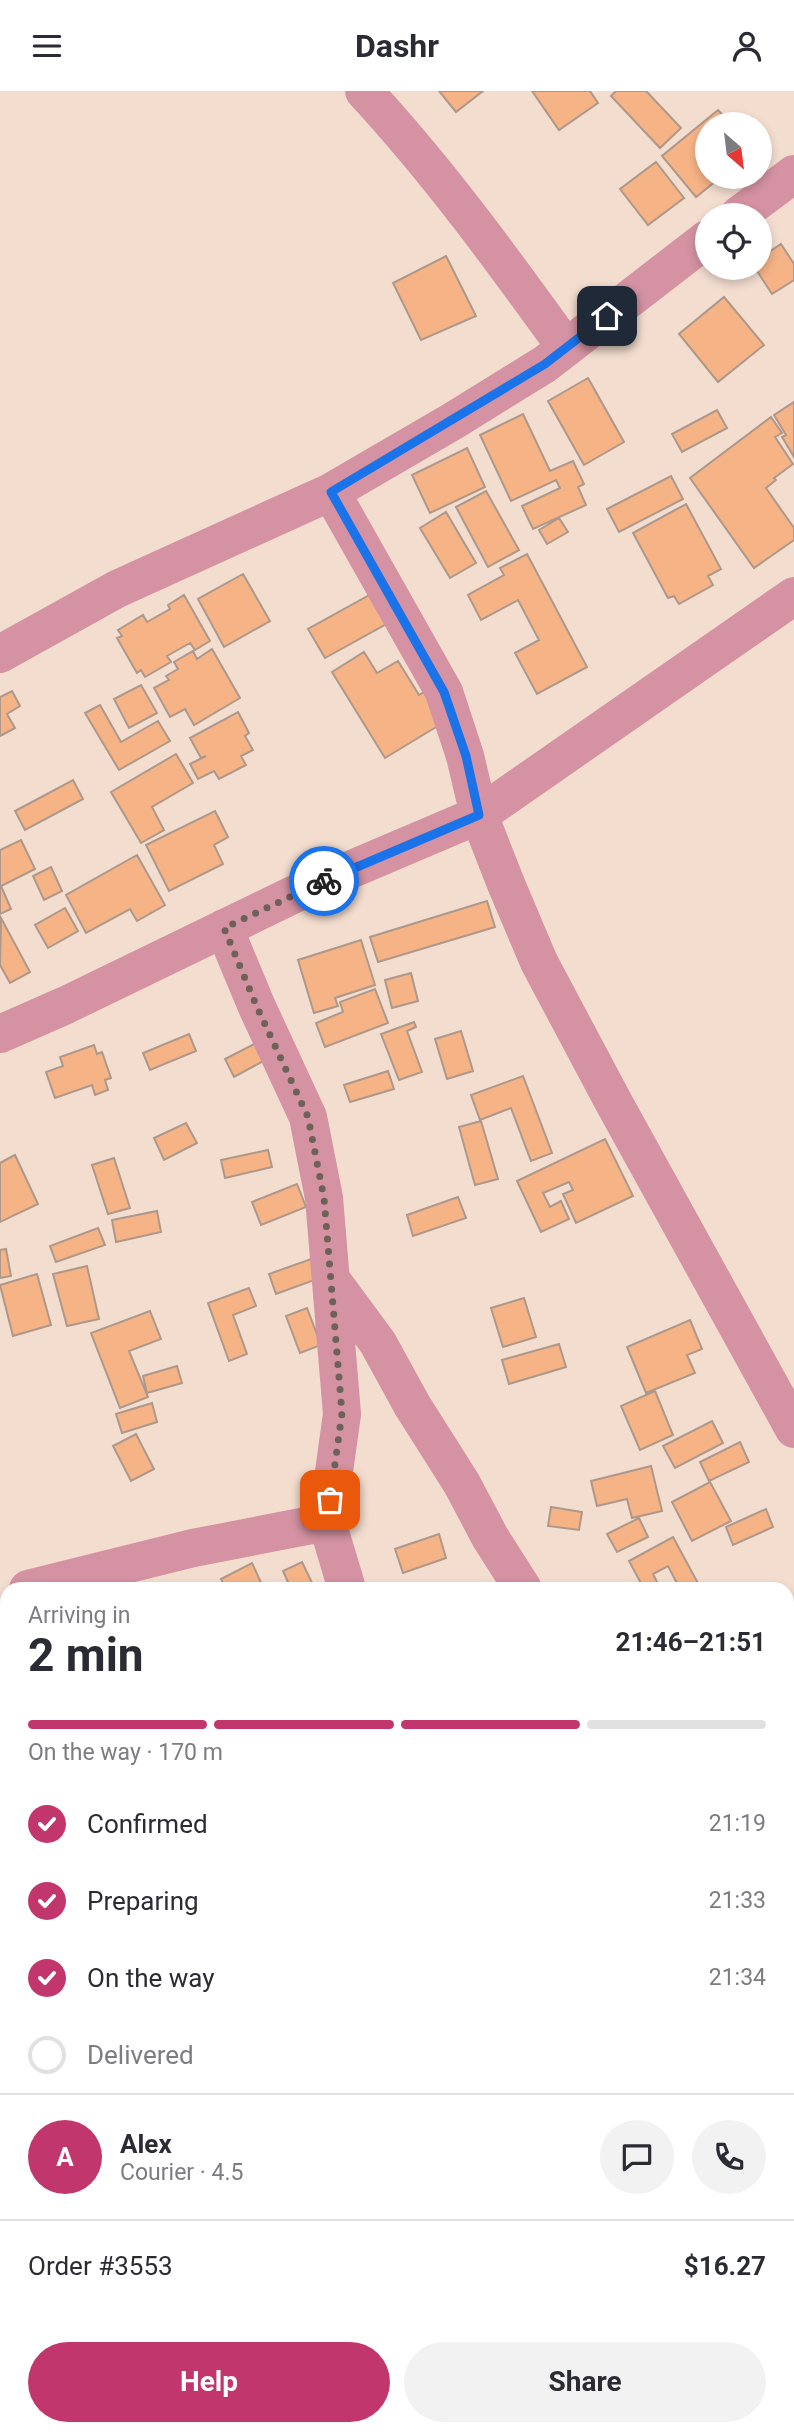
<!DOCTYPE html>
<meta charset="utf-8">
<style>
:root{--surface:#fff;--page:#f2f2f3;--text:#2b2b33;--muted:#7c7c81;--line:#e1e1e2;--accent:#c1366d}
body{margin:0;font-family:Roboto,sans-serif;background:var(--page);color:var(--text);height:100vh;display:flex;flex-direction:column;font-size:26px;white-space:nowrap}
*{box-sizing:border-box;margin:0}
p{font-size:23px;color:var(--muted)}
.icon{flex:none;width:38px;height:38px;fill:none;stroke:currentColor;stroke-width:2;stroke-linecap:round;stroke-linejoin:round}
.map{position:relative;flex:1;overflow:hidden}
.side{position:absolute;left:0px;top:1491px;width:794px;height:854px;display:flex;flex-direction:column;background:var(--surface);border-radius:21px 21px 0 0;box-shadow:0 4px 10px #0003}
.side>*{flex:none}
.needle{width:46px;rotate:152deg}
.controls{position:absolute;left:695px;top:21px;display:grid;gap:14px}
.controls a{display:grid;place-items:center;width:77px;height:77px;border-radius:50%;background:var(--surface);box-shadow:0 4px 10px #0003;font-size:35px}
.pin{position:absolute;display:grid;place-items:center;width:60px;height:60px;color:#fff;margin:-30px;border-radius:14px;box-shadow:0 4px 10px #0006}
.courier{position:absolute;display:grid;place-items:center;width:70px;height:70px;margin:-35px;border:5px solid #1a73e8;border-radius:50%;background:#fff;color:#222;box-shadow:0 2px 9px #0007}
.headline em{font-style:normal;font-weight:700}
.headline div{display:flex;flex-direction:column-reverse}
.headline{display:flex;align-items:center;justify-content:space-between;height:119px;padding:0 28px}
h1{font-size:46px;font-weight:700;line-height:52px}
.bar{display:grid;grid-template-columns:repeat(4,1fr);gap:10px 7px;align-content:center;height:84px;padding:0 28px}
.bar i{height:9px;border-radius:5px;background:var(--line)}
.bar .active{background:var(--accent)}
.bar p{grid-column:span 4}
.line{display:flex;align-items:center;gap:18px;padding:0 28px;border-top:2px solid var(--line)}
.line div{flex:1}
.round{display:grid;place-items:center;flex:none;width:74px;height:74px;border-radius:37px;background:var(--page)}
ol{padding:0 28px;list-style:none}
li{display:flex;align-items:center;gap:21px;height:77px}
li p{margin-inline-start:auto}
li .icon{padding:7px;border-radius:50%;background:var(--accent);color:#fff;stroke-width:4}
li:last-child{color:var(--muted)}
li i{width:38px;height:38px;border:4px solid var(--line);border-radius:50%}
.primary-button{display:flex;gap:14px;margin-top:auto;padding:14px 28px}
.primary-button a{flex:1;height:80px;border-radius:42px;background:var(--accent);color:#fff;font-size:28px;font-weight:700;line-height:80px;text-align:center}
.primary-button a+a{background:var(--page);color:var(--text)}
header{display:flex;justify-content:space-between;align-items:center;height:91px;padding:0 28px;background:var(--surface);font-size:32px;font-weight:700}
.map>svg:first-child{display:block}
.building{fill:#f6b386;stroke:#ad988b;stroke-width:2}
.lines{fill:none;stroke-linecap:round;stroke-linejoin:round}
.path{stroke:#85766d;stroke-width:4.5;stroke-dasharray:5 3.5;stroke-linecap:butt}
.minor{stroke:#d492a2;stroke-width:38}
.done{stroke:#6e6159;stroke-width:7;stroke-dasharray:0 12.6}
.route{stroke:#1a73e8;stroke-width:9}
</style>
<header><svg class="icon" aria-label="menu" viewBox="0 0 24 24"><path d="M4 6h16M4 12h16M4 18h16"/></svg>Dashr<svg class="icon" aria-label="person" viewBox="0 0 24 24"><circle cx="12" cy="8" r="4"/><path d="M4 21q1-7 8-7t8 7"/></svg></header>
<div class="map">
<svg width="794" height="2345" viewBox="0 0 794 2345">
<rect width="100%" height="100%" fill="#f3ddcf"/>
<!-- building -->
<path class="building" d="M439,0H483L456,21Z
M532,0H590L598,12L559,39Z
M616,0H646L681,37L660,57L611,5Z
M718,19L729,31L726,33H707V86H721L696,106L662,65Z
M656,71L684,107L648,134L620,98Z
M781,153L794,173V189L772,203L755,177H760V167Z
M446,165L476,225L421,249L393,192Z
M724,206L764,254L718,291L679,243Z
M588,287L624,351L584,374L548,310Z
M794,311V366L782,346L786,344L774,324Z
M717,319L727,337L682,361L672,343Z
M523,323L550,380L573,370L584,393L578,396L586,414L533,438L522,415L560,397L556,389L511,410L480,344Z
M771,326L782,342L775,346L793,373L774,387L776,389L766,397L794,437V449L754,477L690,387Z
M467,357L485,396L430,422L412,384Z
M671,385L683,408L619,441L607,418Z
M486,400L519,459L488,476L456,416Z
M686,413L721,478L708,485L713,494L679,513L674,505L668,507L633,442Z
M446,421L476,472L450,487L420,437Z
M559,427L568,441L547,453L539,439Z
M527,463L587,576L537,603L515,562L539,549L518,509L481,529L468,504L504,484L500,477Z
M243,483L270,530L224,556L198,508Z
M382,497L399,526L325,567L308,538Z
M184,504L210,550L195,559L190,552L167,565L171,571L145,586L141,579L137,582L117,547L122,545L118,539L143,524L147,531L170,518L168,514Z
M212,558L240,607L194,634L185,618L170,626L154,597L169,589L166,585L178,578L174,571L193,560L197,568Z
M364,561L377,582L398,570L419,604L432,596L451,627L385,667L332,581Z
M141,594L157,622L129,637L114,608Z
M12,600L20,615L7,623L15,637L0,645V606Z
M100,614L121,651L158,630L170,650L119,679L85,622Z
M238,621L249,642L245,645L253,659L241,665L246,674L219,688L214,680L198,688L190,673L206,665L201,667L190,647Z
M176,663L193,692L152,716L164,739L141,752L111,701Z
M73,689L83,708L25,739L15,720Z
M215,720L228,746L214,754L223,773L169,800L146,754Z
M21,749L35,778L1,795L11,818L0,823V759Z
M137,764L165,814L137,830L130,818L86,842L66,804Z
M51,776L62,800L44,809L33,785Z
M487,810L495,836L378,871L370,846Z
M65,817L78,840L48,857L35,834Z
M1,827L30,881L10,892L0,874Z
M361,849L375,894L335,907L338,915L314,922L298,869Z
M411,882L418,910L392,917L385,889Z
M375,898L388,932L325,956L316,932L343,921L340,911Z
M414,931L416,936L407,940L422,981L399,989L381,943Z
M461,940L473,980L447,988L435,948Z
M189,943L196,960L150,979L143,962Z
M258,951L267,968L234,986L225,968Z
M94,954L97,963L102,961L111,987L105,989L108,999L95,1004L92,994L55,1007L46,981L63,975L60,966Z
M388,980L394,998L350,1011L344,994Z
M523,985L552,1062L531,1070L511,1017L480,1029L471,1004Z
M481,1030L498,1088L475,1094L459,1036Z
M186,1032L197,1052L164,1069L154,1047Z
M605,1048L633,1105L576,1132L563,1103L573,1099L569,1091L543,1102L550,1116L561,1110L569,1128L541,1141L517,1090Z
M268,1059L272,1076L225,1087L221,1069Z
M15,1064L38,1113L0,1131V1072Z
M114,1067L130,1117L108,1123L92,1074Z
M297,1093L306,1116L261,1134L252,1111Z
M458,1106L466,1127L413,1145L407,1124Z
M157,1120L161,1141L116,1151L112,1129Z
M98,1137L105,1154L56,1171L50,1155Z
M6,1158L11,1185L0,1187V1159Z
M314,1167L320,1187L276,1203L269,1183Z
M87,1175L99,1228L67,1235L53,1183Z
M37,1183L51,1234L13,1245L0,1194Z
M249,1197L256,1215L233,1224L247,1263L229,1270L208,1212Z
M524,1207L536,1246L503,1256L491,1217Z
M307,1217L321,1254L300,1262L286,1225Z
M150,1220L161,1248L129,1260L148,1306L120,1317L91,1242Z
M690,1229L702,1258L687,1264L695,1282L646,1302L627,1256Z
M559,1253L566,1276L509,1293L502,1269Z
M177,1275L182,1292L147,1302L143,1285Z
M655,1300L673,1344L640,1359L621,1315Z
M152,1312L157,1331L122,1342L116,1323Z
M712,1330L723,1352L675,1377L663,1355Z
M136,1343L154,1378L131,1390L113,1355Z
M740,1351L749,1371L709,1390L700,1371Z
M651,1375L662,1420L632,1427L627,1408L597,1415L591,1390Z
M710,1391L731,1430L692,1450L672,1411Z
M551,1416L582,1421L579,1439L548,1435Z
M766,1418L773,1436L733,1454L726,1436Z
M639,1427L648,1446L617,1461L607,1443Z
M439,1443L446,1467L403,1482L395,1458Z
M673,1446L699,1494L691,1498H680L668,1475L653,1483L660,1497L644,1498L629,1470Z
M302,1471L315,1498H291L283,1480Z
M252,1472L264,1498H226L221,1488Z
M794,1514V1548L788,1533V1517Z
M794,1589V1638H793L788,1627V1592Z
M7,1862V1887L0,1889V1864Z
M467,2338H501L494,2345H461Z"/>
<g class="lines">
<!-- path -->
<path class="path" d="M788,2286L794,2302"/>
<!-- minor -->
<path class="minor" d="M364,0C438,80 502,168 566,257
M739,124L794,83
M331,401L444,601L465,665L479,724L506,793L539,871L614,1012L794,1338
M0,563L117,498L331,401L453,330L545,273L707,148
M224,837L257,916L308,1026L324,1107L342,1323L327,1431L347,1498
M0,943L66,914L305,798L479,724L794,505
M333,1191L378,1252L412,1314L462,1393L490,1446L523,1498
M28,1498L193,1457L327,1431
M788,1940L794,1937
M0,2012L7,2007
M788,2028L794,2023
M10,2345L22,2338
M526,2345L531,2338"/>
</g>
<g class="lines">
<!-- done -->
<path class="done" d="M324,790L224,837L257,916L308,1026L324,1107L342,1322L330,1409"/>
<!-- route -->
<path class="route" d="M324,790L479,724L466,665L444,601L331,401L545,273L607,225"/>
</g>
</svg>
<div class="controls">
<a><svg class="needle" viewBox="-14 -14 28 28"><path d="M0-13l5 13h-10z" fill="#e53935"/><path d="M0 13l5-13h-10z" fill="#7c7c81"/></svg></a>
<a><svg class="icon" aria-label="locate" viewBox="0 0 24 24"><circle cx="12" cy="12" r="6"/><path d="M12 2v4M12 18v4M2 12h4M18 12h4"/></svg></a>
</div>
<div class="pin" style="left:330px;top:1409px;background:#ea580c"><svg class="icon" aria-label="bag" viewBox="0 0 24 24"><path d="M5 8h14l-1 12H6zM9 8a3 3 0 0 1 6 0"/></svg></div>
<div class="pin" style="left:607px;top:225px;background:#1f2937"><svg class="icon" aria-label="home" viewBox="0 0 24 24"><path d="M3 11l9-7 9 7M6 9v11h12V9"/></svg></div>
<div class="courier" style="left:324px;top:790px"><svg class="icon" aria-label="bike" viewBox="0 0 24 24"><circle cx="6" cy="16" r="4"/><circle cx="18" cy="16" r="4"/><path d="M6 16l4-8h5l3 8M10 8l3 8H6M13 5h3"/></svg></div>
<section class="side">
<div class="headline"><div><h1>2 min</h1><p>Arriving in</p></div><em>21:46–21:51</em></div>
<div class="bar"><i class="active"></i><i class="active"></i><i class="active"></i><i></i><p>On the way · 170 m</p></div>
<ol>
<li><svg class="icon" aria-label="check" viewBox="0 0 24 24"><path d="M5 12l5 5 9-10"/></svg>Confirmed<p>21:19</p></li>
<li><svg class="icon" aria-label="check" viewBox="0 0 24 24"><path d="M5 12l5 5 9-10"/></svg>Preparing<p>21:33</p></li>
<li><svg class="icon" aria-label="check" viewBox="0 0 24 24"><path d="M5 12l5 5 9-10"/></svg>On the way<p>21:34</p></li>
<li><i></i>Delivered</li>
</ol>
<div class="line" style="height:126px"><b class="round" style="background:var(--accent);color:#fff">A</b><div><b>Alex</b><p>Courier · 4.5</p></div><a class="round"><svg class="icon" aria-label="chat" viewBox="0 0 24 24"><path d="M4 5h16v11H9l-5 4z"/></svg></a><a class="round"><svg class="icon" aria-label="phone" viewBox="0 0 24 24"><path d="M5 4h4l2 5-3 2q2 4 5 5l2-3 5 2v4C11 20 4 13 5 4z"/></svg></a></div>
<div class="line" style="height:91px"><div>Order #3553</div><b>$16.27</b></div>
<div class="primary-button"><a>Help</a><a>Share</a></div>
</section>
</div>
